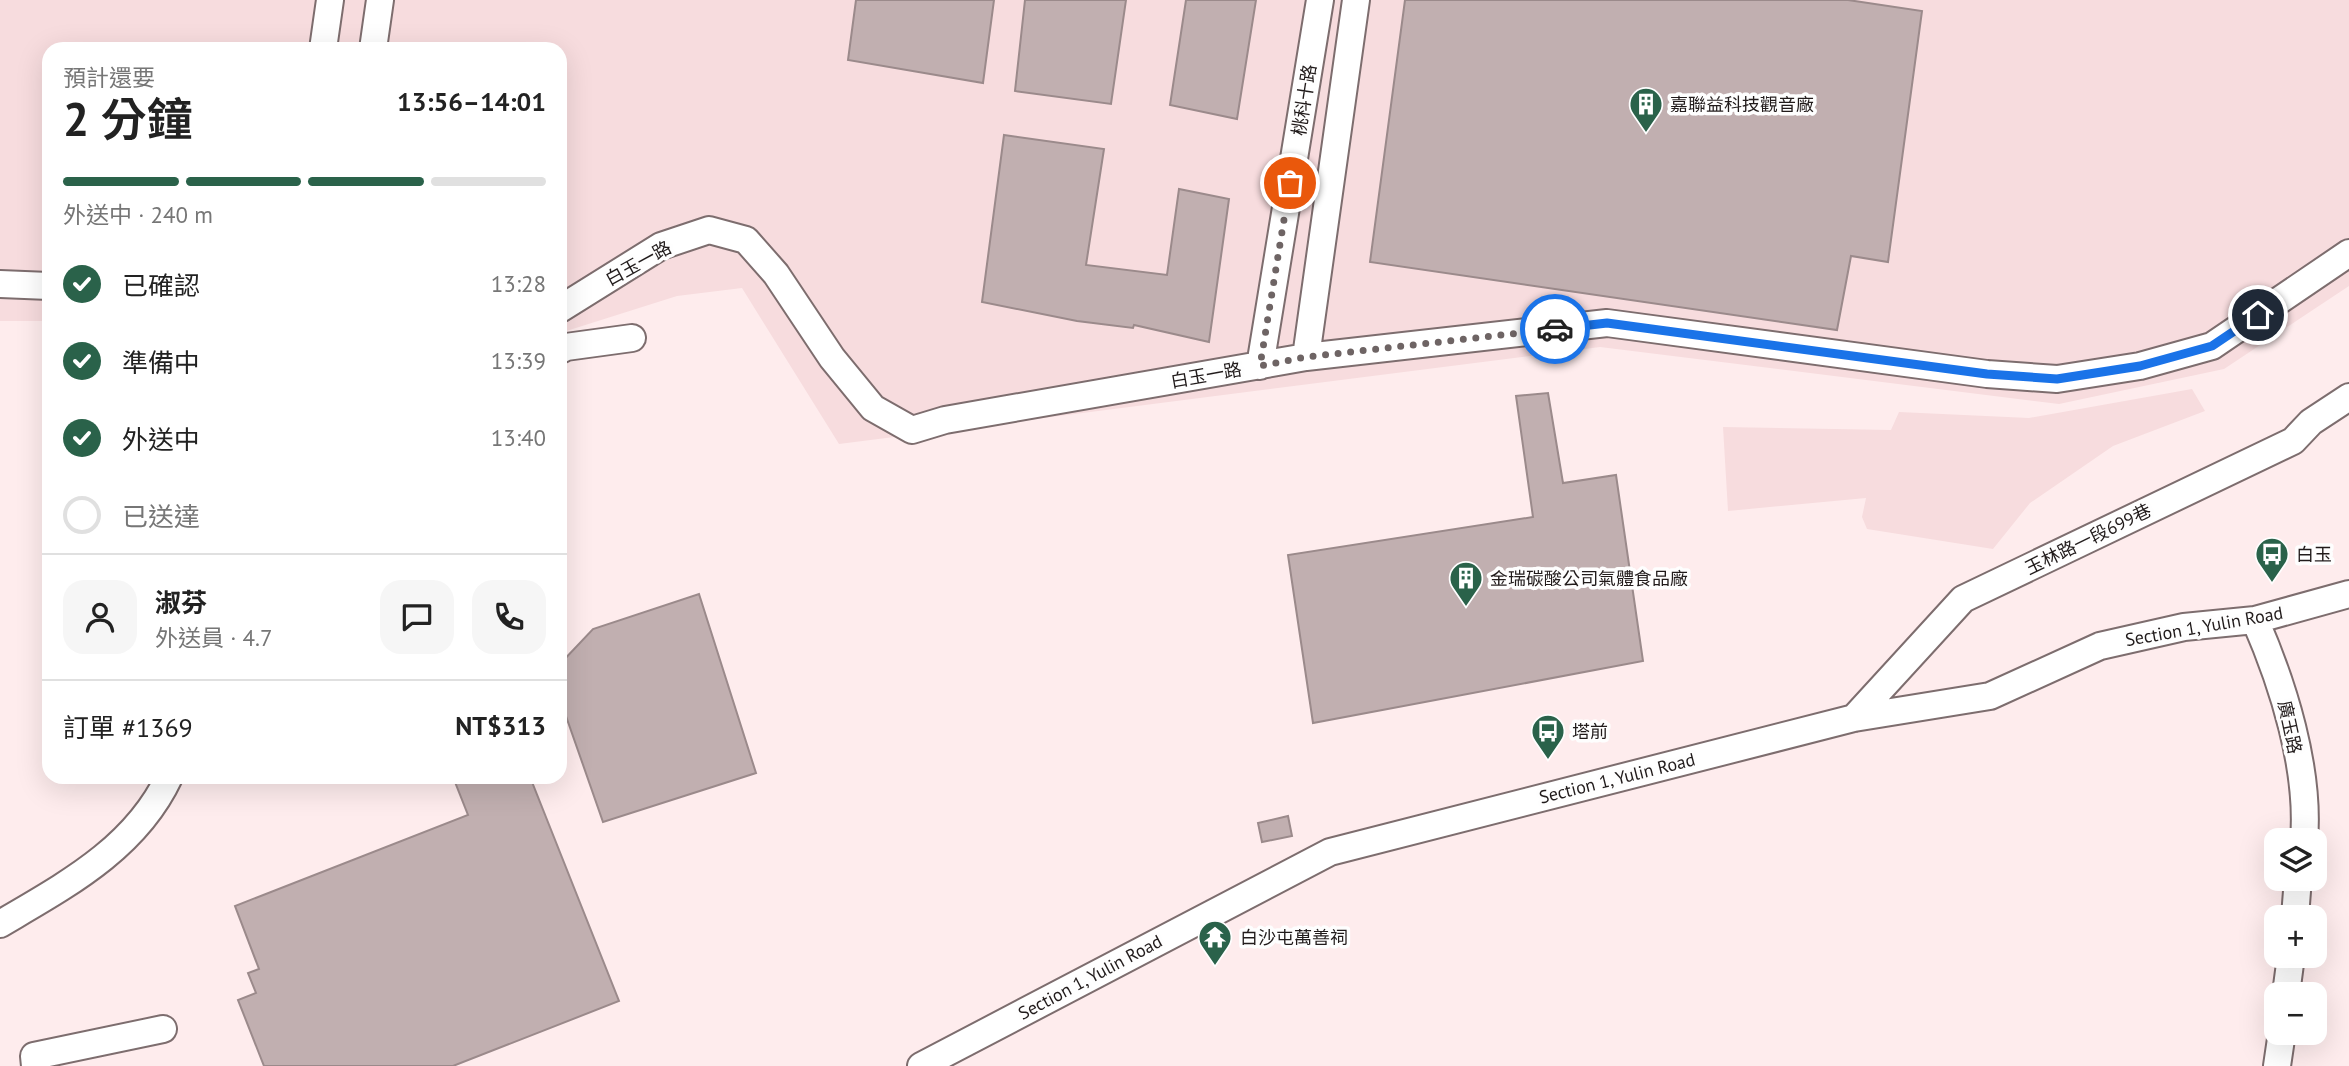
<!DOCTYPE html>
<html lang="zh-TW">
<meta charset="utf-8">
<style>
:root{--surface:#fff;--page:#f6f6f6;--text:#222;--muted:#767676;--line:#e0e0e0;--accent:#2a624a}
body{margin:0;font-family:"PT Sans","Noto Sans TC",sans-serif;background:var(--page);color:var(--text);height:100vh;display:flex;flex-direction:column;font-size:26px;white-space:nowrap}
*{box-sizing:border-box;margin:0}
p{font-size:23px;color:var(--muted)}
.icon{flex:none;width:38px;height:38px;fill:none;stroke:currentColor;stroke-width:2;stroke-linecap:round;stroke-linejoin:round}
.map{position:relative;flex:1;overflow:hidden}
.sheet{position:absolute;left:42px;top:42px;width:525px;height:742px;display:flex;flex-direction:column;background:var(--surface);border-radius:21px;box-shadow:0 7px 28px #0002}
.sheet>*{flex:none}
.tools{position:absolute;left:2264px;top:828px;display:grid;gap:14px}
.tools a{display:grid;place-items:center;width:63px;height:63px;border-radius:14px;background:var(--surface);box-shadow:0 7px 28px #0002;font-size:35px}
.pin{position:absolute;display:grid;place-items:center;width:60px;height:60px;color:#fff;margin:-30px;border:4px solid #fff;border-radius:50%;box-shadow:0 2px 7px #0007}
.courier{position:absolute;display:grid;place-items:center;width:70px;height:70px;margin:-35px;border:5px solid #1a73e8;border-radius:50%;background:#fff;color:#222;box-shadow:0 2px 9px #0007}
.headline em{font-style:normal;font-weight:600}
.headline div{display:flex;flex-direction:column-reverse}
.headline{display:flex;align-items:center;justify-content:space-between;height:119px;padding:0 21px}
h1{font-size:46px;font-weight:600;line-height:52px}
.bar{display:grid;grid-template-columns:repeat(4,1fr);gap:10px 7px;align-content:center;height:84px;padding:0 21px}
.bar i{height:9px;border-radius:5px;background:var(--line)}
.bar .active{background:var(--accent)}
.bar p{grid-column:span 4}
.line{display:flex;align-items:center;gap:18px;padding:0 21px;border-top:2px solid var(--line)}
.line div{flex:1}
.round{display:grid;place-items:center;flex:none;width:74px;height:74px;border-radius:21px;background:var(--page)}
ol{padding:0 21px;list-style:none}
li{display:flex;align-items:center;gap:21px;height:77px}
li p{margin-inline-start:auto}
li .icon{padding:7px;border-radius:50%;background:var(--accent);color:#fff;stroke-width:4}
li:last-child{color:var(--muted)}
li i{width:38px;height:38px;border:4px solid var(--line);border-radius:50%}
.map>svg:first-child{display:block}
.built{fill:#f7dcde}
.building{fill:#c1afb0;stroke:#9b8a8b;stroke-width:2}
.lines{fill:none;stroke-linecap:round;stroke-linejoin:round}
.minor-casing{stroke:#7d6d6e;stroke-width:30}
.minor{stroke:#fff;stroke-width:26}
.done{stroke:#6e6464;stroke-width:7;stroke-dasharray:0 12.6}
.route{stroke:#1a73e8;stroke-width:9}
.labels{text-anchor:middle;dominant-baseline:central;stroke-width:7;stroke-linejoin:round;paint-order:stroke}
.street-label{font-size:18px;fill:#211b1b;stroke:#fefefe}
.poi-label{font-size:18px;fill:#211b1b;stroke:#fefefe;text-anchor:start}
</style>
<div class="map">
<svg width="2349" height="1066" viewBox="0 0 2349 1066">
<rect width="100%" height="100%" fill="#feeced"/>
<!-- built -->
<path class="built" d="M0,0H2349V286L2224,369L2059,404L1600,347L839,444L742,288L677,296L560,333V49H49V321H0Z
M2192,389L2205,411L2113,446L2030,503L1993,549L1867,529L1862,517L1866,498L1728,511L1723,427L1891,430L1899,412L2029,418Z"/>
<!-- building -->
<path class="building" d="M856,0H994L983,83L848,60Z
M1025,0H1126L1111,104L1015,91Z
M1186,0H1256L1237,119L1170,105Z
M1405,0H1848L1922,11L1888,262L1851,256L1837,330L1370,262Z
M1004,135L1104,149L1086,265L1167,275L1179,189L1229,199L1209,342L1134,325L1133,328L1077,321L982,302Z
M1548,393L1563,483L1616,475L1643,661L1313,723L1288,555L1533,517L1516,396Z
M699,594L756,773L603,822L560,699V664L593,629Z
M453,777H530L619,1001L453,1066H264L238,1000L256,993L248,973L259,969L235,906L468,815Z
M1288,816L1292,836L1262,842L1258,823Z"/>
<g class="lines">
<defs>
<path id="minor" d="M323,49L330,0
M373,49L380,0
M0,284L49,286
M560,309L661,246L709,230L746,240L776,274L832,358L873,408L912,430L945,420L1306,357L1607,323L1987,374L2057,379L2140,366L2212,346L2349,253
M560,350L566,347L632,338
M1306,357L1356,0
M1260,366L1320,0
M2255,620C2283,684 2310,769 2304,840
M1854,718L1963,599L2293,441L2311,422L2349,397
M2295,917L2298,878
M0,924C66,885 135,849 169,777
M2286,994L2291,956
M35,1066L34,1056L163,1029
M921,1066L1330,852L1854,718L1990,696L2100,646L2184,627L2255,620L2349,594
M2277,1066L2282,1032"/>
</defs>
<!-- minor casing -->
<use href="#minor" class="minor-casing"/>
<!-- minor -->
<use href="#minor" class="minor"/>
</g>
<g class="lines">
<!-- done -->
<path class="done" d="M1290,183L1260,366L1306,357L1555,329"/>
<!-- route -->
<path class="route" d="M1555,329L1607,323L1987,374L2057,379L2140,366L2212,346L2258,315"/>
</g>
<!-- icons -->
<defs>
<symbol id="building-pin" viewBox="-11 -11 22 30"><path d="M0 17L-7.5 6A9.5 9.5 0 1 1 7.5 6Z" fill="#2a624a" stroke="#fefefe"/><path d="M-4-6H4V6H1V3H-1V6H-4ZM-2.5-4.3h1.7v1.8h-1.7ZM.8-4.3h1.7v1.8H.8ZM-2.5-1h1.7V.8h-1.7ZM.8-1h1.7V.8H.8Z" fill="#fff"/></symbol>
<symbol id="bus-pin" viewBox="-11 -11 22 30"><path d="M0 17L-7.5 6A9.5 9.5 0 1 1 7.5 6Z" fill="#2a624a" stroke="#fefefe"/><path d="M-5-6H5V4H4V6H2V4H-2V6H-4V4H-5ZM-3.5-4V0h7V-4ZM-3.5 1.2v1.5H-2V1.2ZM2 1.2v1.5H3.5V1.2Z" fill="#fff"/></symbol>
<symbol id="temple-pin" viewBox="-11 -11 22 30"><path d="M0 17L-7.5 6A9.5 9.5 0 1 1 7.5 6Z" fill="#2a624a" stroke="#fefefe"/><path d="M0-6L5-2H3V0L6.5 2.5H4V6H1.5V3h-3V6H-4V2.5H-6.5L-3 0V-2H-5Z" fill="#fff"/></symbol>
</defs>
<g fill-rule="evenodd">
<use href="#building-pin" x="1627" y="85" width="38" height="52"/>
<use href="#bus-pin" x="2253" y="535" width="38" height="52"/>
<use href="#building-pin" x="1447" y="559" width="38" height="52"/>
<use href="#bus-pin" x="1529" y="712" width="38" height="52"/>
<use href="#temple-pin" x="1196" y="918" width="38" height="52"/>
</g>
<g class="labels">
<!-- street labels -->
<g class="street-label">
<text transform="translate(1304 100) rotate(-81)">桃科十路</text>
<text transform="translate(638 263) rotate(-29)">白玉一路</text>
<text transform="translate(1206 375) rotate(-10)">白玉一路</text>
<text transform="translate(2088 539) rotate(-26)">玉林路一段699巷</text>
<text transform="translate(2204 626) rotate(-10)">Section 1, Yulin Road</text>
<text transform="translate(2290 727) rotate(78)">廣玉路</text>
<text transform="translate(1617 778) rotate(-14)">Section 1, Yulin Road</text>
<text transform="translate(1090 977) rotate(-28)">Section 1, Yulin Road</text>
</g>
<!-- poi labels -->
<g class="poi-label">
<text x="1670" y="104">嘉聯益科技觀音廠</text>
<text x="2296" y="554">白玉</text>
<text x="1490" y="578">金瑞碳酸公司氣體食品廠</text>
<text x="1572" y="731">塔前</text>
<text x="1240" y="937">白沙屯萬善祠</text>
</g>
</g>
</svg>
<div class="tools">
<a><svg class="icon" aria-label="layers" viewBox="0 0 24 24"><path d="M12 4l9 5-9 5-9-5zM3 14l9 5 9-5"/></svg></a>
<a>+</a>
<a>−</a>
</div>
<div class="pin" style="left:1290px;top:183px;background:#ea580c"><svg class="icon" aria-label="bag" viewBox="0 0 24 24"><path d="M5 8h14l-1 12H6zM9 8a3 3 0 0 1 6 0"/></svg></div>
<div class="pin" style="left:2258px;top:315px;background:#1f2937"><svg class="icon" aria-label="home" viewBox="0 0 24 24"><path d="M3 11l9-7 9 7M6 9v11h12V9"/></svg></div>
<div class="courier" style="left:1555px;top:329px"><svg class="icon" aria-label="car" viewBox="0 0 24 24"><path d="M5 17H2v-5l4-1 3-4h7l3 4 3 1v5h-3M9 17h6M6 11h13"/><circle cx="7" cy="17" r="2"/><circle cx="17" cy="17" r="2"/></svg></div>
<section class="sheet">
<div class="headline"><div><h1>2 分鐘</h1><p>預計還要</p></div><em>13:56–14:01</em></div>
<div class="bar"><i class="active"></i><i class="active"></i><i class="active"></i><i></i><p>外送中 · 240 m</p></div>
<ol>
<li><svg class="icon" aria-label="check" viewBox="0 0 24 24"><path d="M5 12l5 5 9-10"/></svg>已確認<p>13:28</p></li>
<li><svg class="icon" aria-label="check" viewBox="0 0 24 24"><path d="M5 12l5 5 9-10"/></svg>準備中<p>13:39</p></li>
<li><svg class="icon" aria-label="check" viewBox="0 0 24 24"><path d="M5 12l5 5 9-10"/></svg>外送中<p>13:40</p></li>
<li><i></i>已送達</li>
</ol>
<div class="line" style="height:126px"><a class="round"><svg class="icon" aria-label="person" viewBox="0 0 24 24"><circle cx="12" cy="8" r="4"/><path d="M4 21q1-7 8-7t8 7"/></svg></a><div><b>淑芬</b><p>外送員 · 4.7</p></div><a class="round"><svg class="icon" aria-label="chat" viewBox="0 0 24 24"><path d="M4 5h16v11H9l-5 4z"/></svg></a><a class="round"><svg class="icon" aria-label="phone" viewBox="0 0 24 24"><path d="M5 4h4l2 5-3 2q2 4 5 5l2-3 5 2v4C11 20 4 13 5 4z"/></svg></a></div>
<div class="line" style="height:91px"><div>訂單 #1369</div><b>NT$313</b></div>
</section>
</div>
